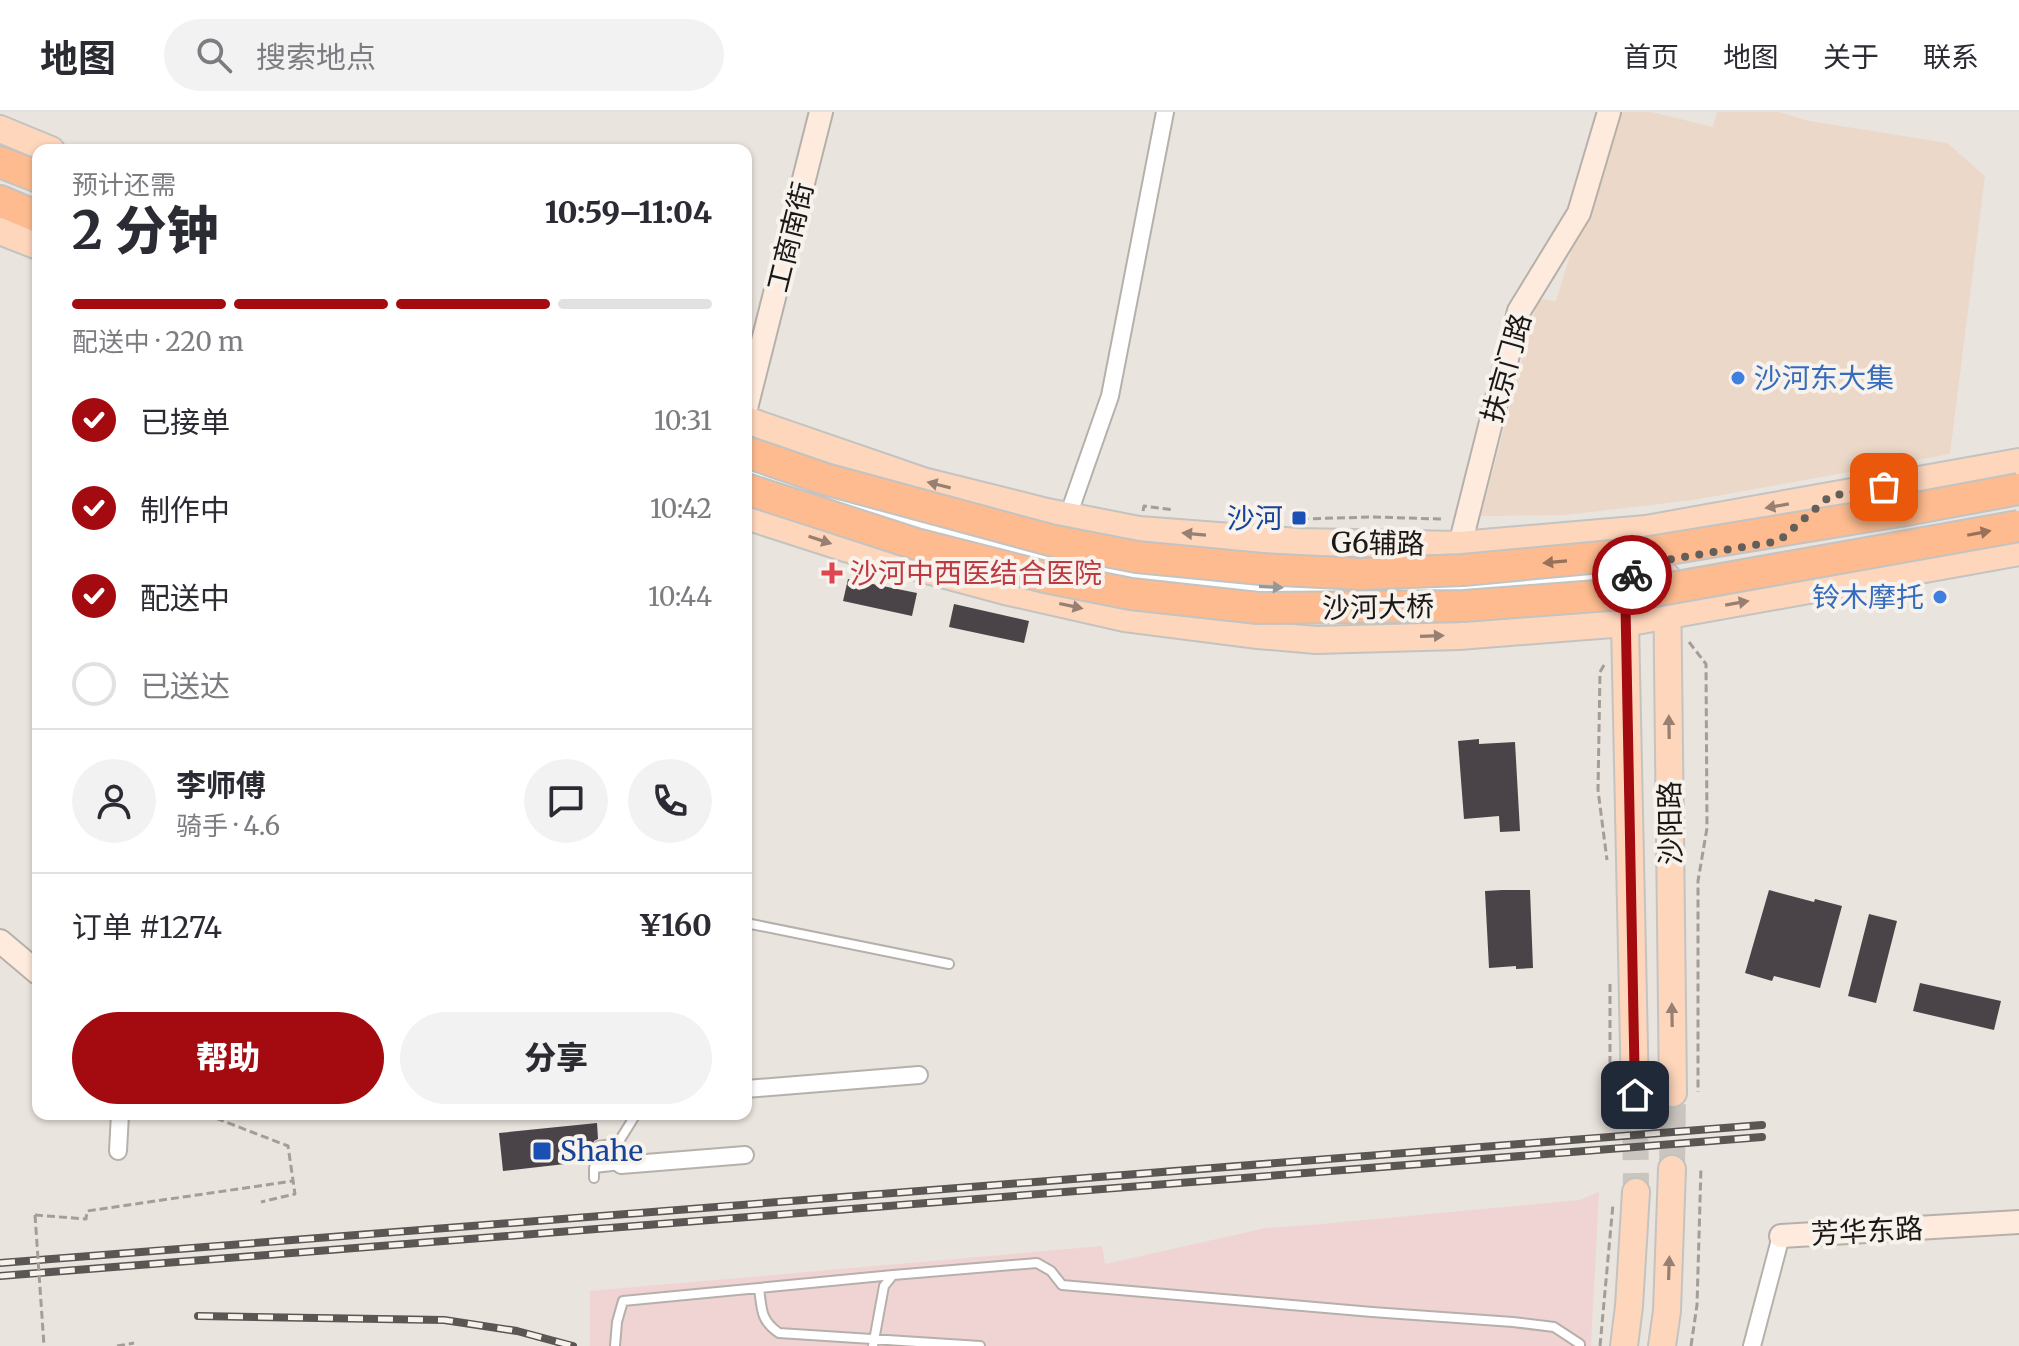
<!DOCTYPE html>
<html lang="zh">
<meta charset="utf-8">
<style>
:root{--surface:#fff;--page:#f2f2f3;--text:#2b2b33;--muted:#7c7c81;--line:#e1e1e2;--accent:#a30b11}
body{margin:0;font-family:Merriweather,"Noto Sans SC",serif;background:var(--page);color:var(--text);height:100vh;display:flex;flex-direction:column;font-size:30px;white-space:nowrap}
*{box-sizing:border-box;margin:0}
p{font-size:26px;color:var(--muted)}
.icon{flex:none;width:44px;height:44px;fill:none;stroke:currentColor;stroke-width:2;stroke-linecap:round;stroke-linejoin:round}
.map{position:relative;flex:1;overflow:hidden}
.sheet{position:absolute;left:32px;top:32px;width:720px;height:976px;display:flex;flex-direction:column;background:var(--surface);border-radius:16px;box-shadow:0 2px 6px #0004}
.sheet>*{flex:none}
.pin{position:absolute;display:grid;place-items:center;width:68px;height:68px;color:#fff;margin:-34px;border-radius:16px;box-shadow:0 4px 12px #0006}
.courier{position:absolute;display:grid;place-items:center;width:80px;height:80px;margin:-40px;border:6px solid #a30b11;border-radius:50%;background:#fff;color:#222;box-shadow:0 2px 10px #0007}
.headline em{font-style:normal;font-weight:800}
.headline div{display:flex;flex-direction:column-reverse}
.headline{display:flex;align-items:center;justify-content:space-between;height:136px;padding:0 40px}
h1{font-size:52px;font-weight:800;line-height:60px}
.bar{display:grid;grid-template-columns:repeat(4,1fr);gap:12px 8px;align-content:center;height:96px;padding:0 40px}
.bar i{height:10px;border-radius:6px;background:var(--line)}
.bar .on{background:var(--accent)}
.bar p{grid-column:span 4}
.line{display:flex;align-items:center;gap:20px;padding:0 40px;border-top:2px solid var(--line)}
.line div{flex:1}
.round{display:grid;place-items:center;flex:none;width:84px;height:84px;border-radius:42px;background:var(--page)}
ol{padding:0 40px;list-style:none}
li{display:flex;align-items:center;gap:24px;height:88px}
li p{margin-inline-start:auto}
li .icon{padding:8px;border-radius:50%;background:var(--accent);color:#fff;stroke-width:4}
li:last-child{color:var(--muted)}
li i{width:44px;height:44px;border:4px solid var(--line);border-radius:50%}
.button{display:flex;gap:16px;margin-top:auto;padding:16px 40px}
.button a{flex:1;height:92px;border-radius:48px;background:var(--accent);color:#fff;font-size:32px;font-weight:800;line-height:92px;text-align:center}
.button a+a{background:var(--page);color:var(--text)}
header{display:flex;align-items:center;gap:48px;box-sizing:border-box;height:112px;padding:0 40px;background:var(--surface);border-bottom:2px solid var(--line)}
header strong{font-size:38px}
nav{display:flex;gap:44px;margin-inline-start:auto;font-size:28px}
.search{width:560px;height:72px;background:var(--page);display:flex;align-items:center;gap:20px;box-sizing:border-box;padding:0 28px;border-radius:44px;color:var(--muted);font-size:30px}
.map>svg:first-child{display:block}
.commercial{fill:#ebd8c8}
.industrial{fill:#efd4d3}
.building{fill:#4a4448}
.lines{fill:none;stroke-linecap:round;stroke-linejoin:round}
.primary-tunnel{stroke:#cbc5c0;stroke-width:26;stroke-dasharray:26 13;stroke-linecap:butt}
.lane-casing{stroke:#b6b0ab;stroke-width:12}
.street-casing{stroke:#b6b0ab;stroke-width:20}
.secondary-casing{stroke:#b6b0ab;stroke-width:26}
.primary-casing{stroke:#c3c3c2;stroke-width:30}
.highway-casing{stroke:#c3c3c2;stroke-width:34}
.path{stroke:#a39e99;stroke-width:3;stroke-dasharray:8 4;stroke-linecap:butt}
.lane{stroke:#fff;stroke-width:8}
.street{stroke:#fff;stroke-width:16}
.secondary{stroke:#feebdd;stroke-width:22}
.primary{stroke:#fed6bc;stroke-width:26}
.highway{stroke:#fdbb8f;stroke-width:30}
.rail-casing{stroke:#5a5653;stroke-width:8}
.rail{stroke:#f8f2ec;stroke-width:5;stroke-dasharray:15;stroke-linecap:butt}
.highway-bridge-casing{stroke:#c3c3c2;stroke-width:34;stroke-linecap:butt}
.path-bridge{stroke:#a39e99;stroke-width:3;stroke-dasharray:8 4;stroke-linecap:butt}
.highway-bridge{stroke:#fdbb8f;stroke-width:30}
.oneway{fill:#978071}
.oneway2{fill:#977158}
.oneway3{fill:#989796}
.done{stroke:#635f5b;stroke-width:8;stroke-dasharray:0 14.4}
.route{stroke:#a30b11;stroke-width:10}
.shop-dot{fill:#3f7fe0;stroke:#f8f2ec;stroke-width:3}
.transit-dot{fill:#1a4fb4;stroke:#f8f2ec;stroke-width:3}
.health-dot{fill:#e0444e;stroke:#f8f2ec;stroke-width:3}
.labels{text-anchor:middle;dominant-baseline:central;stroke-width:8;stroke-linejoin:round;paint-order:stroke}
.street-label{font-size:28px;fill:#1a1715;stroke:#f8f2ec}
.shop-label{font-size:28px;fill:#366cbe;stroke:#f8f2ec;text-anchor:start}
.transit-label{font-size:28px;fill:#164399;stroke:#f8f2ec;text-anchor:end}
.health-label{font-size:28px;fill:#be3a42;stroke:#f8f2ec;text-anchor:start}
</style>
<header>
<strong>地图</strong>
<div class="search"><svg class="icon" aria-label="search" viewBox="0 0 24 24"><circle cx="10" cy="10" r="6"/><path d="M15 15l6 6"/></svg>搜索地点</div>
<nav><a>首页</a><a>地图</a><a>关于</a><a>联系</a></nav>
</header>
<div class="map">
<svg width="2019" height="1234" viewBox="0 0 2019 1234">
<rect width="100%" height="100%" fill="#eae4de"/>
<!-- commercial -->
<path class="commercial" d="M1614,0H1651L1713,15L1717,0H1779L1809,9L1947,31L1985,64L1950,342L1693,388L1565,403L1481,404L1538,187L1556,189Z"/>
<!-- industrial -->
<path class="industrial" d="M1599,1080L1591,1234H590V1179L1102,1134L1105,1152L1266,1116L1311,1113L1579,1088Z"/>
<!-- building -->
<path class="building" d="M848,467L917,481L912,504L843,489Z
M954,492L1029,509L1024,531L949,515Z
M1479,627V632L1515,630L1520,719L1500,720L1499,704L1464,707L1458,629Z
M1502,778H1530L1533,856L1516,857V854L1489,856L1485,779Z
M1769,778L1814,790L1815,787L1842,794L1820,876L1774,864L1772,869L1745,861Z
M1869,802L1897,809L1876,891L1848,884Z
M1920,871L2001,889L1994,918L1913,899Z
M597,1011L598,1027L594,1029L592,1034L594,1039L600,1041V1048L503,1059L499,1021Z"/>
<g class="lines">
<!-- primary-tunnel -->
<path class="primary-tunnel" d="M1635,983L1636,1080
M1672,1057L1673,981"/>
<defs>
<path id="lane" d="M746,811L949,852
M599,1034L618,1031L636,1002
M594,1066V1056L621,1053L618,1031
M759,1176C762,1197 760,1208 779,1221L980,1234
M615,1234L617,1210L623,1189L893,1163
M873,1234L884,1174L893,1163L1037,1151L1051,1159L1062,1173L1372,1200L1513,1210L1554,1215L1580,1232V1234"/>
<path id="street" d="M746,358L819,383L910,411L1001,435L1132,462L1193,470L1358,480L1464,478L1588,470
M1068,404L1110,284L1165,0
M746,977L919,963
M118,1039L120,1002
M621,1053L745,1043
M1752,1234L1781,1124"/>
<path id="secondary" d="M746,296L821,0
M1460,433L1519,199L1579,101L1609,0
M1625,511V469L1648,451L1664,448
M0,829L38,861
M1781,1124L2019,1110"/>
<path id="primary" d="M0,17L51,38
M0,119L38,134
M746,308L923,369L1047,400L1139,418L1298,430L1460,433L1646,417L2019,350
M746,404L845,436L1005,479L1125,506L1258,523L1316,528L1459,524L1625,511L2019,440
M1648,451L1667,465L1673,981
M1625,511L1635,983
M1624,1234L1629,1194L1636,1080
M1662,1234L1667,1199L1672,1057"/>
<path id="highway" d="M0,50L38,65
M0,89L38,105"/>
</defs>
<!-- lane casing -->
<use href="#lane" class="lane-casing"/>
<!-- street casing -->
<use href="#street" class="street-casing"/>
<!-- secondary casing -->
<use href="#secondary" class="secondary-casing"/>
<!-- primary casing -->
<use href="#primary" class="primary-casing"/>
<!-- highway casing -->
<use href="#highway" class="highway-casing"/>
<!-- path -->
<path class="path" d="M1143,399L1144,394L1174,398
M1301,407L1373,405L1441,407
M1689,530L1706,552L1707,716L1698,769V980
M1604,553L1600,560L1598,678L1607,748
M1610,872V985
M205,1002L288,1034L295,1082L261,1090
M35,1103L86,1107L87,1099L293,1069
M117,1234L134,1231
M1600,1234L1613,1092
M1691,1234L1697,1193L1701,1055"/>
<!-- lane -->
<use href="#lane" class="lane"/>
<!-- street -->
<use href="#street" class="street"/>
<!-- secondary -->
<use href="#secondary" class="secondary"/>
<!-- primary -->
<use href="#primary" class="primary"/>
<!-- highway -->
<use href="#highway" class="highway"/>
<defs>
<path id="rail" d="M0,1151L1762,1013
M0,1164L1762,1025
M198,1204L444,1208L517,1219L573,1234"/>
</defs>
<!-- rail casing -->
<use href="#rail" class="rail-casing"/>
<!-- rail -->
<use href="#rail" class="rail"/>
<defs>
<path id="highway-bridge" d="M746,340L825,367L1050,428L1137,445L1261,457L1360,462L1463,458L1644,441L1906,398L2019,377
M746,377L916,432L1045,465L1131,482L1258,496L1464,494L1649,480L2019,414"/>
</defs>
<!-- highway-bridge casing -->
<use href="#highway-bridge" class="highway-bridge-casing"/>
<!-- path-bridge -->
<path class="path-bridge" d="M35,1103L44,1234"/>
<!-- highway-bridge -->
<use href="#highway-bridge" class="highway-bridge"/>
</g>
<!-- one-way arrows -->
<defs><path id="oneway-solid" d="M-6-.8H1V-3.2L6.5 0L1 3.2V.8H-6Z" transform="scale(2)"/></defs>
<g class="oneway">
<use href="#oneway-solid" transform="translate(939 373) rotate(-166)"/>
<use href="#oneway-solid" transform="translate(1777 394) rotate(170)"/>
<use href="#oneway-solid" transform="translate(1194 422) rotate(-175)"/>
<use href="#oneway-solid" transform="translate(820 428) rotate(18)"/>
<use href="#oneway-solid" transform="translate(1737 491) rotate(-10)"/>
<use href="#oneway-solid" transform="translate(1071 494) rotate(12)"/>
<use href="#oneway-solid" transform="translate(1432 524) rotate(-2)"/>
<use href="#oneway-solid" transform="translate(1669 615) rotate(-91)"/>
<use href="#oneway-solid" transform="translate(1672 903) rotate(-91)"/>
<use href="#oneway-solid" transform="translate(1669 1156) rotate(-88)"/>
</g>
<g class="oneway2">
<use href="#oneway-solid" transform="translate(1979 421) rotate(-11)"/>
<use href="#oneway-solid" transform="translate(1555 450) rotate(175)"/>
</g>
<use class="oneway3" href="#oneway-solid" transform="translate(1271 475) rotate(3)"/>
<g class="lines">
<!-- done -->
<path class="done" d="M1632,463L1648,451L1779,429L1830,384L1884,375"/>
<!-- route -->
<path class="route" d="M1632,463L1625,469L1635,983"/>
</g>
<!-- markers -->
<g class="shop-dot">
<circle cx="1738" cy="266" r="8"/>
<circle cx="1940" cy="485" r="8"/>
</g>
<g class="transit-dot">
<rect x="1291" y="398" width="16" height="16" rx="4"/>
<rect x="532" y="1029" width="20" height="20" rx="4"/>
</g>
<path class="health-dot" d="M828 449h8v8h8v8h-8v8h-8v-8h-8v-8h8z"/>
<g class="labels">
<!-- street labels -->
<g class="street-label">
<text transform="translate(790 125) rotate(-76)">工商南街</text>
<text transform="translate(1506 256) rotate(-74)">扶京门路</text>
<text transform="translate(1378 431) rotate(1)">G6辅路</text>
<text transform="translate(1378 495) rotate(-1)">沙河大桥</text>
<text transform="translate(1670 711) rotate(-91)">沙阳路</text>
<text transform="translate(1867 1119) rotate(-3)">芳华东路</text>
</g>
<!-- shop labels -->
<g class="shop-label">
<text x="1754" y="266">沙河东大集</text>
<text x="1924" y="485" text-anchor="end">铃木摩托</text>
</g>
<!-- transit labels -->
<g class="transit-label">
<text x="1283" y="406">沙河</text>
<text x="560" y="1039" text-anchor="start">Shahe</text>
</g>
<!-- health labels -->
<g class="health-label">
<text x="850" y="461">沙河中西医结合医院</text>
</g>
</g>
</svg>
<div class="pin" style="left:1884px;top:375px;background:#ea580c"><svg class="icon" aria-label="bag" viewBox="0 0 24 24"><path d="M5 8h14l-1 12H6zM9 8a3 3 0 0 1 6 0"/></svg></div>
<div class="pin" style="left:1635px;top:983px;background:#1f2937"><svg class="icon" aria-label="home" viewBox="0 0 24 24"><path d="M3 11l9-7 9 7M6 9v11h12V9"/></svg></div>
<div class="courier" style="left:1632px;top:463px"><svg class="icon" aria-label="bike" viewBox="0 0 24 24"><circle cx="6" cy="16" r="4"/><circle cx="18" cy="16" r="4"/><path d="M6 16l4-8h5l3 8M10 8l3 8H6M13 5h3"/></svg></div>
<section class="sheet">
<div class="headline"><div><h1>2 分钟</h1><p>预计还需</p></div><em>10:59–11:04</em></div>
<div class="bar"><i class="on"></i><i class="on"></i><i class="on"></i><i></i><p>配送中 · 220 m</p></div>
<ol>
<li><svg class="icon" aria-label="check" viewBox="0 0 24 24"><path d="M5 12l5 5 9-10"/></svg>已接单<p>10:31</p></li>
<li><svg class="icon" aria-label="check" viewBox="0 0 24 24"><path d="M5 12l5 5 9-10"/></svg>制作中<p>10:42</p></li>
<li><svg class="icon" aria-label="check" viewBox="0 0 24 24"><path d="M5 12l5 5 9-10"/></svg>配送中<p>10:44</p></li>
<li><i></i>已送达</li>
</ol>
<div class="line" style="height:144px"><a class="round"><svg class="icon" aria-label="person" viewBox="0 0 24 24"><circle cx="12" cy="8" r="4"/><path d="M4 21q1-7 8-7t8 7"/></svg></a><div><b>李师傅</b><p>骑手 · 4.6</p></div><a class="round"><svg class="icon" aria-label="chat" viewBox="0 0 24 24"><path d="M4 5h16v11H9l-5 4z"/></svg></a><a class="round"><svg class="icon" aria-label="phone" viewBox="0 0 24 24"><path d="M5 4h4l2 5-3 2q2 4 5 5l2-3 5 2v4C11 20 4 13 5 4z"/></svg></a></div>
<div class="line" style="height:104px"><div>订单 #1274</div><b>¥160</b></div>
<div class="button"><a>帮助</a><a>分享</a></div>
</section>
</div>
